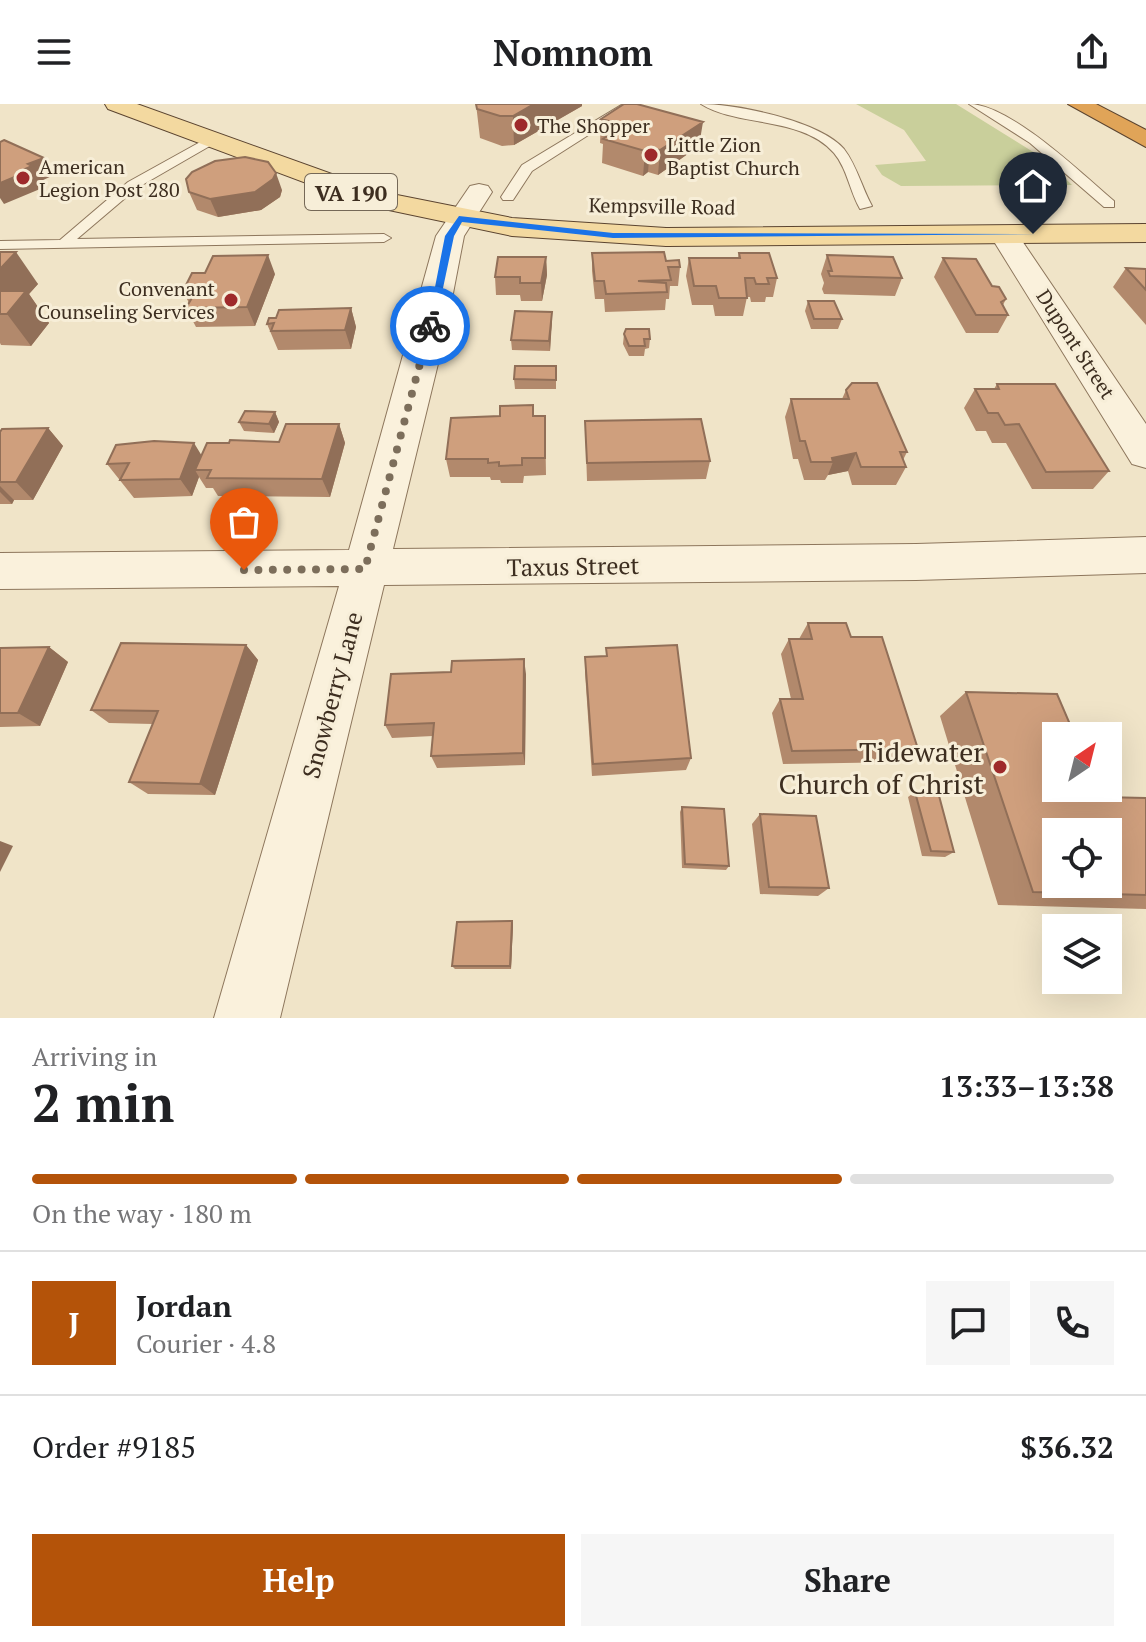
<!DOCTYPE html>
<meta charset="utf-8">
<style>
:root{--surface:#fff;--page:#f6f6f6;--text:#202124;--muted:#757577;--line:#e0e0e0;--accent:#b45309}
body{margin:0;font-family:"PT Serif",serif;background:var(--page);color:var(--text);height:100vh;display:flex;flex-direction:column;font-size:30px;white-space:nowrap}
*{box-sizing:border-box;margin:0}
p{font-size:26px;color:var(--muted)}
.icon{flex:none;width:44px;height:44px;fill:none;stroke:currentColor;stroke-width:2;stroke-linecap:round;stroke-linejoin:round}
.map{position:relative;height:914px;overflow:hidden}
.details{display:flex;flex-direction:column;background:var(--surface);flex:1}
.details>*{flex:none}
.needle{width:52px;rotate:35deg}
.buttons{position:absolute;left:1042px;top:618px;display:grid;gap:16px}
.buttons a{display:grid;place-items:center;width:80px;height:80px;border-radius:0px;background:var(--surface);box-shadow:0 8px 32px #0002;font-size:40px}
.pin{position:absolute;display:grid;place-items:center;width:68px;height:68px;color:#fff;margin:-82px -34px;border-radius:50% 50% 50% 0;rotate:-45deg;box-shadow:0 0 8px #0007}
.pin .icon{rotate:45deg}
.courier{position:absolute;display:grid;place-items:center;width:80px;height:80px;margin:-40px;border:6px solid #1a73e8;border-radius:50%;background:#fff;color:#222;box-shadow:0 2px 10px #0007}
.overview em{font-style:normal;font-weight:700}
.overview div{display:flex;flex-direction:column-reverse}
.overview{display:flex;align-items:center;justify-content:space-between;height:136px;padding:0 32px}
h1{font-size:52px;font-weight:700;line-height:60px}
.bar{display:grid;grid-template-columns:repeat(4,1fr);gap:12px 8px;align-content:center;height:96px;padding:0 32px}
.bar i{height:10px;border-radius:6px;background:var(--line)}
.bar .selected{background:var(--accent)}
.bar p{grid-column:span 4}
.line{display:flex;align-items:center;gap:20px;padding:0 32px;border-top:2px solid var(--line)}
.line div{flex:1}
.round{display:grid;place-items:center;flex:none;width:84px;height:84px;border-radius:0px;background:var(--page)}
.primary-button{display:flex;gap:16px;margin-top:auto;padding:16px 32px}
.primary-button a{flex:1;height:92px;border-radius:0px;background:var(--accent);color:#fff;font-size:32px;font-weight:700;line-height:92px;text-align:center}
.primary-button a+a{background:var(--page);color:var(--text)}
header{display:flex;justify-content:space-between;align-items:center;height:104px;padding:0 32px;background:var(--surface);font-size:36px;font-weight:700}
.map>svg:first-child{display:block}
.green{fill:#c9cf9b}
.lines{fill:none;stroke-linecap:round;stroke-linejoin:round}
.service-casing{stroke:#8d765c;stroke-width:2}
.minor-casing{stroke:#8d765c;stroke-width:2}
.primary-casing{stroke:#5b4430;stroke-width:2}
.motorway-casing{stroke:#5b4430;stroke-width:2}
.service{fill:#faf1dc;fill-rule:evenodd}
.minor{fill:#faf1dc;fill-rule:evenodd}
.primary{fill:#f3d9a0;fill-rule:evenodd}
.motorway{fill:#e0a458;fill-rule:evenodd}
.wall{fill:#b2896c}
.shaded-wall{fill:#916f58}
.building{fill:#cf9f7d;stroke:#916f58;stroke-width:2;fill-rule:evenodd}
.route{fill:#1a73e8}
.done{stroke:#7c6e5b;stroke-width:8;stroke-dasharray:0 14.4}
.poi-dot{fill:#9e2a2b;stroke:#f7eed8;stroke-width:3}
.labels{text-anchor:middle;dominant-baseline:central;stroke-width:6;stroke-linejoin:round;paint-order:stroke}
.far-poi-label{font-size:20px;fill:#3d2e20;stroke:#f7eed8;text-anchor:start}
.far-street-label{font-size:20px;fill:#3d2e20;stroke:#f7eed8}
.shield{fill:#f7eed8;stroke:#756857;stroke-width:2}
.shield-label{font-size:22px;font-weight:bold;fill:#3d2e20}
.street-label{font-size:24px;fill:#3d2e20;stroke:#f7eed8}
.near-poi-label{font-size:28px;fill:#3d2e20;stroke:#f7eed8;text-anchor:end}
</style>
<header><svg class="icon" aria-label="menu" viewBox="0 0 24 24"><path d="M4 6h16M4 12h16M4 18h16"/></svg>Nomnom<svg class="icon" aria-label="share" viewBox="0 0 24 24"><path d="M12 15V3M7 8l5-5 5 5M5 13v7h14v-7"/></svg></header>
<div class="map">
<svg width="1146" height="914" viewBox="0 0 1146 914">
<rect width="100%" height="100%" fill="#f0e4c8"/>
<!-- green -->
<path class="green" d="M856,0H956L1046,56L1072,81L901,82L882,71L875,61L926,57L904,26Z"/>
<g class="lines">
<defs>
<path id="service" d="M623,0H637L532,67L513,96H503L501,93L522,61Z
M701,0C737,0 820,17 844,45C857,62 862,84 872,102L860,105C850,88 847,64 834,49C802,12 737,23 701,0Z
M969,0C1010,0 1082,70 1114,97V103H1104L1030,39Z
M211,32L215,33V39L137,84L77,135L384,130L391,134L384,138L0,145V137L60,136L128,78Z"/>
<path id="minor" d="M479,80L488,82L492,88L464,132L445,231L393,445L916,440L1146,433V469L916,476L384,481L280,914H214L339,482L0,485V449L349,446L436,132L470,82Z
M1004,122L1014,125L1146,320V364L1132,360L990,131L994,125Z"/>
<path id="primary" d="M105,0H137L382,88L512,114L666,124L1146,120V138L666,142L512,132L365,101L108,5Z"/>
<path id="motorway" d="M1068,0H1096L1146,26V43Z"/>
</defs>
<!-- service casing -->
<use href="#service" class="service-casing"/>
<!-- minor casing -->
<use href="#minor" class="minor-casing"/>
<!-- primary casing -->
<use href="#primary" class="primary-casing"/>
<!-- motorway casing -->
<use href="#motorway" class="motorway-casing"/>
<!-- service -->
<use href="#service" class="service"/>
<!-- minor -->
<use href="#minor" class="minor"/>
<!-- primary -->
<use href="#primary" class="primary"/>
<!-- motorway -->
<use href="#motorway" class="motorway"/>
</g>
<!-- wall -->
<path class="wall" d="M476,0L582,2L514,41L502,42L480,34Z
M601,15L699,42L658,71L648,68L643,72L602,59L603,40L600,39Z
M282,86L280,93L261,106L218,113L197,106L189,88Z
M0,148L38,180L29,190L49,219L31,242L1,241L0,239Z
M592,149L666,157L680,163L678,182H670L669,195H666L665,206L605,208L604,195H595L592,167Z
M739,149L777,174L773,193H766L765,198H751L750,193H747L743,212H715L713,201H692L686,172L689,154H738Z
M827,151L902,174L895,192L824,190L822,185L824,179L821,170Z
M546,153L547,171L542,197H521L520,191H496L495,173Z
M943,154L992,182L1006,195L1003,201L1008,211L998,229H966L934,173Z
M1126,164L1146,165V221L1113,183Z
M275,170L255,222L196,223L186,204L189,199L183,187Z
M808,197L842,215L838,225H811L805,207Z
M351,204L356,223L351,245L278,246L267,220L276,214Z
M552,208L550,247L512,246L511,236Z
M624,230L650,235L649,244L645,245L644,252H629L623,240Z
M556,262V285H515L514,275Z
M997,280L1109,367L1093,385H1032L1006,339H992L986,327H976L964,304L975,285H994Z
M846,286L907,348L903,356L906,363L896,381H852L848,367L828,371L825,376H804L798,355H793L785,313L791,295H842Z
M533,301L534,312H545L546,371L524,372L523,379H501L500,376H491L490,373H450L446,355L500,312Z
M275,308L279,318L274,329L244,327L239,318Z
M585,317L710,357L706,375L587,377Z
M339,320L345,339L330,393L218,392L213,384H206L199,373L192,392L134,394L107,360L201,351L279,338Z
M48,324L63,342L33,396H14L12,400H0V328Z
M808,519L851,533L918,645L904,658L783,660L772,609L780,595H791L781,550L789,535H799Z
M246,541L258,556L215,691L148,690L129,678L153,620L109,619L91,606Z
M49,543L68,558L40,622L0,623V544Z
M606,544L691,654L686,666L592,672L585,568V553L606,552Z
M526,570L525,661L437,664L431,652L433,632L392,634L385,621Z
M966,588L1101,693L1146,694V805L998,801L940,612Z
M915,688L954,748L945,753L922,752L908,693Z
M682,703L729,762L726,766L682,764L680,708Z
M760,710L829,784L818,792L760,790L752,720Z
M512,817L513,820L511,865H455L452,862Z"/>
<!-- shaded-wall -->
<path class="shaded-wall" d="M534,0H582V2L514,41L513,12Z
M703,18L699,42L658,71L660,46Z
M650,44L648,68L643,72L645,47Z
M44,54L54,71L41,77L42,80L38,82L40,85L4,100L0,94V79L25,65L28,60Z
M276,69L282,86L280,93L261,106L218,113L210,95Z
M16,148L38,180L29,190L49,219L31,242L7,210L0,191V165Z
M268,151L275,170L255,222L247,203Z
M546,153L547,171L542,197L541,179Z
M351,204L356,223L351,245L345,226Z
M552,208V218L550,247L549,237Z
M275,308L279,318L274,329L269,320Z
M339,320L345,339L330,393L322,375Z
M48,324L63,342L33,396L16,378Z
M194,339L205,357L195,366L199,373L192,392L180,375Z
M856,349L848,367L828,371L833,358L832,354Z
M0,382L14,396L12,400L0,388Z
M246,541L258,556L215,691L200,680Z
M49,543L68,558L40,622L18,609Z
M524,555L526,570L525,661L523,649Z
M0,737L13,742L0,768Z
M512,817L513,820L511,865L510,862Z"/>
<!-- building -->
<path class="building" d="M476,0H534L513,12H500L477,5Z
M624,0H637L703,18L660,46L650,44L645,47L603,35L624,21L601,15Z
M4,36L44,54L28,60L32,62L25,65L29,67L0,79V38Z
M245,53L268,58L276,69L273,75L255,88L210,95L189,88L186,75L192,68L215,57Z
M0,148H16L0,165Z
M664,148L666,157L679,156L680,163H668L671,176L638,177L666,179L667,188L606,190L604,177H595L592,149Z
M739,149H769L777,174H767L769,180H756L754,174H745L747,194H719L716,182H694L689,154H740Z
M268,151L247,203L186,204L196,187H183L192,169H205L213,152Z
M827,151L893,153L902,174L830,172L828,167H832Z
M498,153H546L541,179H520V173H495Z
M943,154L976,155L992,182L999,183L1006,195L1001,198L1008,211H976Z
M1126,164L1146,165V186Z
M0,187H26L7,210H0Z
M808,197H834L842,215H814Z
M351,204L345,226L271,227L274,219L267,220L269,214H276L279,206Z
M515,207L552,208L549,237L511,236Z
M626,225H649L650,235H644L645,242H629L624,230Z
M515,262H556V276L514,275Z
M852,279H877L907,348H900L906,363H861L856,349L832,354L833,358H811L805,337H800L791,295H849L846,286Z
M997,280H1055L1109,367L1046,368L1019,320L1005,321L998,309H988L975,285H999Z
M533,301V312H545V354H522V361L499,362V358L488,359V355H446L451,314L500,312V302Z
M245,307L275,308L269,320L239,318Z
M701,315L710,357L587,359L585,317Z
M286,320H339L322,375L207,374L211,366H195L207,339H229L230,336L279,338Z
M48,324L16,378H0V328L2,325Z
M154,337L194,339L180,375L120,376L129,359L107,360L116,341Z
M808,519H846L851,533H882L918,645L792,647L780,595H803L789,535H812Z
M121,539L246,541L200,680L129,678L158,607L91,606Z
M677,541L691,654L593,660L585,553L607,552L606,544Z
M49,543L18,609H0V544Z
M524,555L523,649L431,652L434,619L385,621L391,570L451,568L452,557Z
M966,588L1057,590L1075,632H1056V684H1097L1101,693L1146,694V791L1033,788ZM1056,728H1108V780H1056Z
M915,688H938L954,748L931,747Z
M682,703L724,705L729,762L685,760Z
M760,710L816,712L829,784L769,783Z
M512,817L510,862H452L457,818Z"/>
<!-- route -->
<path class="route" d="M459,112L613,129L1037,130L613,134L462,118L454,132L435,222L427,224L445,132Z"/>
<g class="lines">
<!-- done -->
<path class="done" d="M244,466L365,465L430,222"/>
</g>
<!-- markers -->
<g class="poi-dot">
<circle cx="521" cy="21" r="8"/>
<circle cx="651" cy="51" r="8"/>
<circle cx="23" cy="74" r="8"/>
<circle cx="231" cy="196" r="8"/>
<circle cx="1000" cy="663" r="8"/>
</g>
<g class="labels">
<!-- far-poi labels -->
<g class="far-poi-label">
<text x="537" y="21">The Shopper</text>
<text x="667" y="40">Little Zion<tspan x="667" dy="23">Baptist Church</tspan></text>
<text x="39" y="62">American<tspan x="39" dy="23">Legion Post 280</tspan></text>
<text x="215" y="184" text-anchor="end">Convenant<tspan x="215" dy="23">Counseling Services</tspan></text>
</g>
<!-- far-street labels -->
<g class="far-street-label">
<text transform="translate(662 102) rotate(1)">Kempsville Road</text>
<text transform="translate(1076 240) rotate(57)">Dupont Street</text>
</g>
<!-- shield labels -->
<rect class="shield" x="305" y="70" width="92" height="36" rx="6"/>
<g class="shield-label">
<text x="351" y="88">VA 190</text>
</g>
<!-- street labels -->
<g class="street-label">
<text transform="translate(573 462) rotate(-1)">Taxus Street</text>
<text transform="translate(332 591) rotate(-75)">Snowberry Lane</text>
</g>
<!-- near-poi labels -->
<g class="near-poi-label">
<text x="984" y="647">Tidewater<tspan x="984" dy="32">Church of Christ</tspan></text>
</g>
</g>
</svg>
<div class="buttons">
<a><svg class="needle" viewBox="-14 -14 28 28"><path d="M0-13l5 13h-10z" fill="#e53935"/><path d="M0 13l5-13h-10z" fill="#757577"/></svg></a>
<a><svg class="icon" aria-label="locate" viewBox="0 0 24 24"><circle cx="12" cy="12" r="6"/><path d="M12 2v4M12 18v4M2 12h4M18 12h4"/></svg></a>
<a><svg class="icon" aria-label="layers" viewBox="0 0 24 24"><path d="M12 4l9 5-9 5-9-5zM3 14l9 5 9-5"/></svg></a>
</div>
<div class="pin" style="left:244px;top:466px;background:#ea580c"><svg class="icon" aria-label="bag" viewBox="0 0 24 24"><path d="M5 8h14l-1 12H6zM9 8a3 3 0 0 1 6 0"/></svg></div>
<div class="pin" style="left:1033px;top:130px;background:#1f2937"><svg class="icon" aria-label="home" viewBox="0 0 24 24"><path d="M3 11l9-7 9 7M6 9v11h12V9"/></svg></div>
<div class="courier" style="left:430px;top:222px"><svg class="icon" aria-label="bike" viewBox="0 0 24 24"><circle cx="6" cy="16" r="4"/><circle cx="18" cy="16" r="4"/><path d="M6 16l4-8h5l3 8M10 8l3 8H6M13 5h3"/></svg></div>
</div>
<section class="details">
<div class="overview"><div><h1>2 min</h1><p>Arriving in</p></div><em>13:33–13:38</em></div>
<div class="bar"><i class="selected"></i><i class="selected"></i><i class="selected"></i><i></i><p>On the way · 180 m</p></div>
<div class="line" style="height:144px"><b class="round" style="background:var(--accent);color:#fff">J</b><div><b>Jordan</b><p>Courier · 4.8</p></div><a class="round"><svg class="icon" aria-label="chat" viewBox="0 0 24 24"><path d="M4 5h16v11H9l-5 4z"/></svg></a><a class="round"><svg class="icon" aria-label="phone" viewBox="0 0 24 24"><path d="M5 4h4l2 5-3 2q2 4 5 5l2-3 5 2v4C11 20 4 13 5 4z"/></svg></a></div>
<div class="line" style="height:104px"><div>Order #9185</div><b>$36.32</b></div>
<div class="primary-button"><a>Help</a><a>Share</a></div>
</section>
